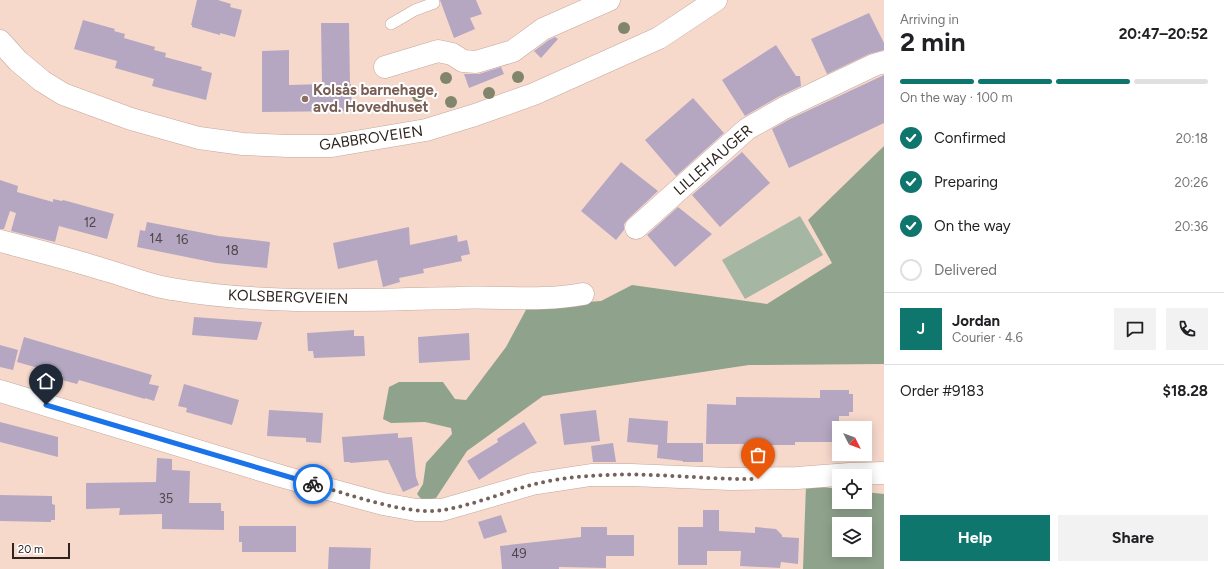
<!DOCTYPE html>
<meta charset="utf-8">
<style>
:root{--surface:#fff;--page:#f2f2f2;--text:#202124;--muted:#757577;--line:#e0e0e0;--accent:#0f766e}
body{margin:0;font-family:Figtree,sans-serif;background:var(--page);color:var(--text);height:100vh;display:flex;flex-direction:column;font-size:15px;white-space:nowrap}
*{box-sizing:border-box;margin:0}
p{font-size:13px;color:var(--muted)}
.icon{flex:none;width:22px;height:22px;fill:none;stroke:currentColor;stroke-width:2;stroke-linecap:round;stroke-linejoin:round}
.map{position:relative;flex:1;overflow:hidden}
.drawer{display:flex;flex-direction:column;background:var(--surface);width:340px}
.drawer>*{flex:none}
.needle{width:26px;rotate:132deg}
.buttons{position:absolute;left:832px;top:421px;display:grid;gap:8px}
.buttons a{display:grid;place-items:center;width:40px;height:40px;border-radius:0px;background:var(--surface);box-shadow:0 2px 10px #0003;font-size:20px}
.scale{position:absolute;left:12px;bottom:10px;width:58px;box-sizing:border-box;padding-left:4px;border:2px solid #2e241f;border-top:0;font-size:11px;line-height:14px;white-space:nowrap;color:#2e241f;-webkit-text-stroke:3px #fff;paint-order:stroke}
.pin{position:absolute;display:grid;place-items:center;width:34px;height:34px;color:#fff;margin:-41px -17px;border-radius:50% 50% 50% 0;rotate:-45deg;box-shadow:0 0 4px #0007}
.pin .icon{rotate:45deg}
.courier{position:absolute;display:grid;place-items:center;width:40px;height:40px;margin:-20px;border:3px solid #1a73e8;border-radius:50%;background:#fff;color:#222;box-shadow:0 1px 5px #0007}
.overview em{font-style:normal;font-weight:700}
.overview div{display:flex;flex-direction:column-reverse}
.overview{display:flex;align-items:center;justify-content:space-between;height:68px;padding:0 16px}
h1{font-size:26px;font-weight:700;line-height:30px}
.bar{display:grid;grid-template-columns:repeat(4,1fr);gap:6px 4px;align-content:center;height:48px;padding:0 16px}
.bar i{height:5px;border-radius:3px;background:var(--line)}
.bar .on{background:var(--accent)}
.bar p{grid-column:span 4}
.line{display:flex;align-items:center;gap:10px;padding:0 16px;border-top:1px solid var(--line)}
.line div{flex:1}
.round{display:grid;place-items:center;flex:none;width:42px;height:42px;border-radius:0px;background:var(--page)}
ol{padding:0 16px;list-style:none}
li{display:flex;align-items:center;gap:12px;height:44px}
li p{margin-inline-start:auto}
li .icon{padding:4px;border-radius:50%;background:var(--accent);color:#fff;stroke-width:4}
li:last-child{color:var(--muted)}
li i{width:22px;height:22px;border:2px solid var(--line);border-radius:50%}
.primary-button{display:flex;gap:8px;margin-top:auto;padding:8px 16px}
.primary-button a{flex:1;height:46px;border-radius:0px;background:var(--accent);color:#fff;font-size:16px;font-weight:700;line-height:46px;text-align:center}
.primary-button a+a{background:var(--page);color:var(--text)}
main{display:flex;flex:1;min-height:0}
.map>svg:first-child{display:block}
.green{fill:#a5b6a2}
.forest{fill:#8fa38c;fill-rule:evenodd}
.building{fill:#b5a7c2}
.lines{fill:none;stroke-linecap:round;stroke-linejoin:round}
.lane-casing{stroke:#c4a79b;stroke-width:12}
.street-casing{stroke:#c4a79b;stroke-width:23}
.lane{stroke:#fff;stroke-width:11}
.street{stroke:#fff;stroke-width:22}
.tree{fill:#81856c}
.done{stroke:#74635c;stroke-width:4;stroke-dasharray:0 7.2}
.route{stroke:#1a73e8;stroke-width:5}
.education-dot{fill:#8d6e63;stroke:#fff;stroke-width:1.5}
.labels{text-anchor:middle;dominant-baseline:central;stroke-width:4;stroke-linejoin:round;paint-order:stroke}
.number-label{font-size:13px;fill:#504548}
.education-label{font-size:15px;font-weight:bold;fill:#785e54;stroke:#fff;text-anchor:start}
.street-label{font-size:15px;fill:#2e241f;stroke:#fff}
</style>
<main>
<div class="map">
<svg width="884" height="569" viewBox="0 0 884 569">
<rect width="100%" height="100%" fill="#f7d9cc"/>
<!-- green -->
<path class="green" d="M800,216L823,255L745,299L722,260Z"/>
<!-- forest -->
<path class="forest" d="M884,146V364L749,365L543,396L467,451L436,498L423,501L417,494L423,484L426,463L452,434L451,428L425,422L391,423L383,419L389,387L399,382H443L455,399L466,400L506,347L528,306L601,301L632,285L767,304L832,263L808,220Z
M806,485L839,489V502H865V492L884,494V569H803ZM839,524H865V550H839Z"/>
<!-- building -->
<path class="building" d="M197,0H218L231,4L230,7L242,10L235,37L220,33V35L192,27V25H191Z
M440,0H476L482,14L470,18L475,29L454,38Z
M869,13L884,43V50L869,54L827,74L811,39Z
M83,20L115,29L114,31L125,34L124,38L155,47L154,50L166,53L165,57L202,67L201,70L212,73L206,100L152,86L154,79L115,68L117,61L74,49Z
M321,23H349L350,84H351L352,111L262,112V51L289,50V85L322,84Z
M555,37L558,39L541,58L534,51L549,40Z
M776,45L796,76H800L801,86L778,97L745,116L722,80Z
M501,67L504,74L469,88L464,74H479Z
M884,75V123L789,168L772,129L790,119Z
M693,98L724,133L676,176L645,140Z
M742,152L770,183L720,227L692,195Z
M621,162L658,191L628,219L624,224V230L616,240L581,211Z
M0,180L18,186L17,192L53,202V199L62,201L63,200L114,214L107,239L59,226L55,242L11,231L16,213L10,211L4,229H0Z
M678,207L712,234L675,267L647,235Z
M147,222L219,236L270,242L267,268L216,263L137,247L140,230L145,231Z
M409,227L410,245L457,235L458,242L467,240L470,254L461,256L462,261L423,269L424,273L399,278L400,282L383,287L377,260L338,269L333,243Z
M194,317L262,322L257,340L192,335Z
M354,330V336H364L365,356L314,358L313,351H308L307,333Z
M469,333L470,360L419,363L418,337Z
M24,337L152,375L149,384L159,386L154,401L145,398V399L79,380L77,384L62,380L63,375L17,362Z
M0,345L18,350L13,370L0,367Z
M184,384L239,400L232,425L186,412L187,408L178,406Z
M820,390H849V394H853V412H849V416H839V442H795V445H766V466H744V444H706L707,404L736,405V397L820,398Z
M269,410L323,413L321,443L306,442V438L267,436Z
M596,410L600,441L564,445L560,414Z
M629,418L668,421L667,443H703V462H683V461L657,458L658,445L627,442Z
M0,422L58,437V457L0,442Z
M524,422L537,443L479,480L467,461L498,442L497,439Z
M398,433V438L412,437L416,477L419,485L403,492L388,460L350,463V462H344L342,437Z
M613,443L616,462H593L591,446Z
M157,458L172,459V470L190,471L189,503H221V511H224V530L162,529V514L119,515L120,508L86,509V483L156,482Z
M0,495L52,496V504L55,505V520H51V522L0,521Z
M703,510H719V531L755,533V527L776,529L782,535V537L799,538L798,564L781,562L780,568L740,566L741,551H707V565H678V527H703Z
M501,515L507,532L484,539L478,522Z
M239,526H296V552H242V542H239Z
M581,527H607V535H634V556H606V568L559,567V569H502L500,546L581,537Z
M329,547L371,548L370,569H328Z"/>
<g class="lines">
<defs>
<path id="lane" d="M391,24L415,10L434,3"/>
<path id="street" d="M0,41L18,61L42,81L63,94L131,119L199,138L243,144L288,146H332L426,130L475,115L534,94L659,38L716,0
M385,67L438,51L452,54L463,61L476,62L513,51L543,29L609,0
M636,228L747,129L784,108L874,65L884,62
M0,241C35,250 70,259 105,270C127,276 150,286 172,289C265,305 363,300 456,298C499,296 541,302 583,294
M0,391L284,477L383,504L416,510H442L532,484L591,475H631L731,479L797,478L850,474L884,473"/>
</defs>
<!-- lane casing -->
<use href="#lane" class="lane-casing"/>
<!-- street casing -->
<use href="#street" class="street-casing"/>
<!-- lane -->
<use href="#lane" class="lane"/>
<!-- street -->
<use href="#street" class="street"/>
</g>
<!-- trees -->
<g class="tree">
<circle cx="624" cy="28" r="6"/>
<circle cx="518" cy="77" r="6"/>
<circle cx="446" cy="78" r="6"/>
<circle cx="489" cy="93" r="6"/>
<circle cx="418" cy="96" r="6"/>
<circle cx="451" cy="102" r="6"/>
</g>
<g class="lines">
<!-- done -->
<path class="done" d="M313,484C348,494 408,516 443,510C473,505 502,493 531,485C550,480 571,477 591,476C646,471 702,480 758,479"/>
<!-- route -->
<path class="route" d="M46,405L313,484"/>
</g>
<!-- markers -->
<circle class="education-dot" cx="305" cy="99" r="4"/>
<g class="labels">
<!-- number labels -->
<g class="number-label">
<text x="90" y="222">12</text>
<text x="156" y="238">14</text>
<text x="182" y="239">16</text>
<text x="232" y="250">18</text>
<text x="166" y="498">35</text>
<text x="519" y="553">49</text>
</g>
<!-- education labels -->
<g class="education-label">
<text x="313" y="90">Kolsås barnehage,<tspan x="313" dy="17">avd. Hovedhuset</tspan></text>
</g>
<!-- street labels -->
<g class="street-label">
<text transform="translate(371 138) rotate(-8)">GABBROVEIEN</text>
<text transform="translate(713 160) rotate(-41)">LILLEHAUGER</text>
<text transform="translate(288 297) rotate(2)">KOLSBERGVEIEN</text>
</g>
</g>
</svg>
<div class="buttons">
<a><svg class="needle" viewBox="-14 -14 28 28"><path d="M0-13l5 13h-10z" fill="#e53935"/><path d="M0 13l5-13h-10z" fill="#757577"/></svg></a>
<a><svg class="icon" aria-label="locate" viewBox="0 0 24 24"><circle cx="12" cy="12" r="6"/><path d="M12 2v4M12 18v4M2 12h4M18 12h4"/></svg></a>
<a><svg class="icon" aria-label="layers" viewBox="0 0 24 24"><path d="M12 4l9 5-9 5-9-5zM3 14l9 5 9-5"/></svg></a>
</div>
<div class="scale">20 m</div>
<div class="pin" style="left:758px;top:479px;background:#ea580c"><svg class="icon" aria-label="bag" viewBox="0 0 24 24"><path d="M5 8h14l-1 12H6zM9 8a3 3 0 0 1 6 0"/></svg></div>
<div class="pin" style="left:46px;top:405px;background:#1f2937"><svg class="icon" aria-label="home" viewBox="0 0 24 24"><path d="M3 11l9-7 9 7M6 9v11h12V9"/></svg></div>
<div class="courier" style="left:313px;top:484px"><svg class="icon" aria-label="bike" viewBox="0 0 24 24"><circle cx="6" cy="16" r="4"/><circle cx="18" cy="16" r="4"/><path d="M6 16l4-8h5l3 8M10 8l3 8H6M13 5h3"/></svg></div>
</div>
<section class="drawer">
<div class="overview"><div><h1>2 min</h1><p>Arriving in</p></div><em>20:47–20:52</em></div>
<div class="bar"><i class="on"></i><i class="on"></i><i class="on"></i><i></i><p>On the way · 100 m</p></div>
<ol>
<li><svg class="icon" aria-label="check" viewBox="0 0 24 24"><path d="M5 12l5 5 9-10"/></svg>Confirmed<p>20:18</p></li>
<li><svg class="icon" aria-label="check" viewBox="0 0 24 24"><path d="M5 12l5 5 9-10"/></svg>Preparing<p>20:26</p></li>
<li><svg class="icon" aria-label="check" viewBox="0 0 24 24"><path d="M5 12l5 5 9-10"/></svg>On the way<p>20:36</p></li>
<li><i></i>Delivered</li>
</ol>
<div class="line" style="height:72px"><b class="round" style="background:var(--accent);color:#fff">J</b><div><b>Jordan</b><p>Courier · 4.6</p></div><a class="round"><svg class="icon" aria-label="chat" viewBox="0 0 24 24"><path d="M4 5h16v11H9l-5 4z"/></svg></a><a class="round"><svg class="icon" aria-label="phone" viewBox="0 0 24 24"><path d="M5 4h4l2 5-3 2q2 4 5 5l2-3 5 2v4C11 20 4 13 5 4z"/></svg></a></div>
<div class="line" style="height:52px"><div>Order #9183</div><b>$18.28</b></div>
<div class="primary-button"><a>Help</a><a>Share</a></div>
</section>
</main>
